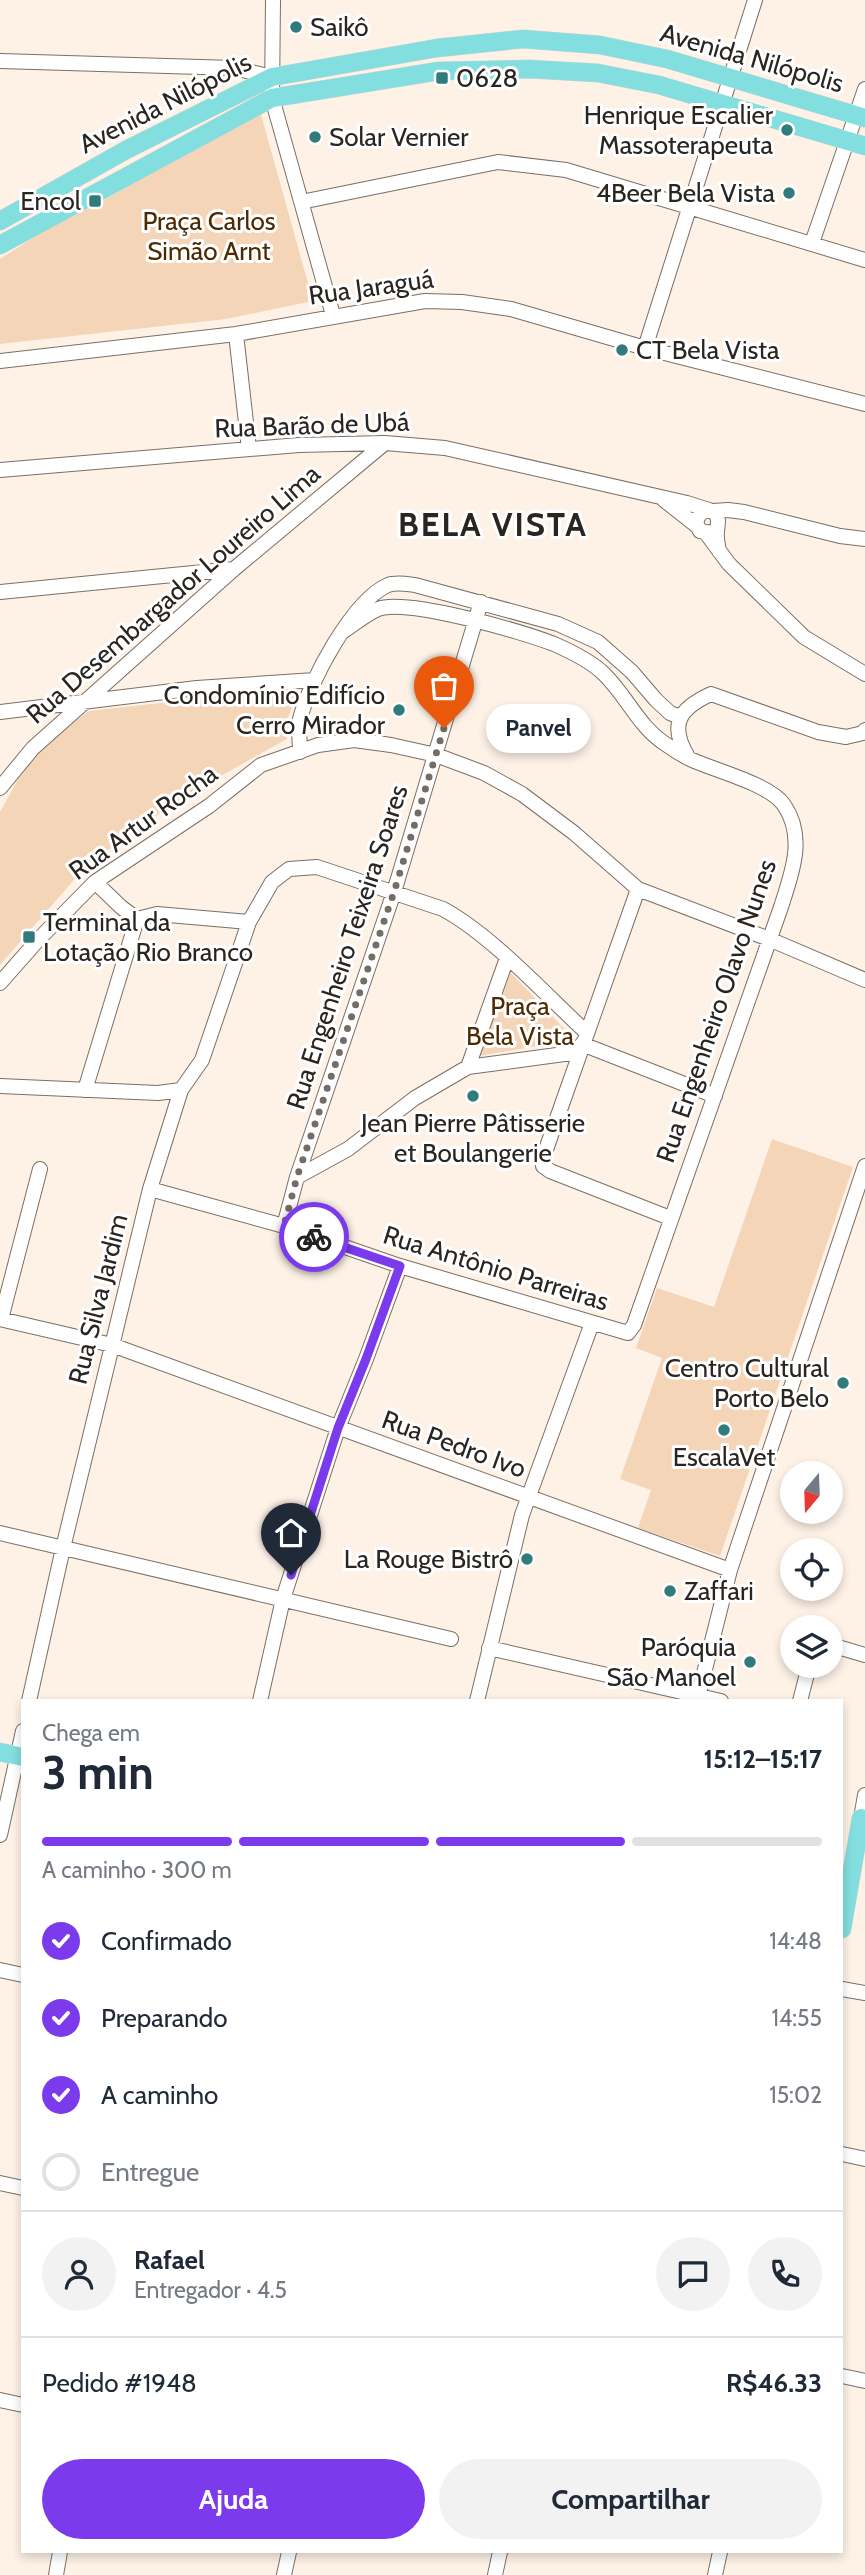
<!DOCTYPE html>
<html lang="pt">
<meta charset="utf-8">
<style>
:root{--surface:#fff;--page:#f2f2f3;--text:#1f2937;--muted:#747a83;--line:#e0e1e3;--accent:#7c3aed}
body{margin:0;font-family:Cabin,sans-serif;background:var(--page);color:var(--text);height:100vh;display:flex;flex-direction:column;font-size:26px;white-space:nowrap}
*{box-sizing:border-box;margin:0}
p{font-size:23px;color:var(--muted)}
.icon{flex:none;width:38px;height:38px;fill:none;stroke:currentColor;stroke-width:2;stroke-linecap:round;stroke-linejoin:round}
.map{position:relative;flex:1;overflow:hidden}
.details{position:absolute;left:21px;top:1699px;width:822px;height:854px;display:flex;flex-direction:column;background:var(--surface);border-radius:0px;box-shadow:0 4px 10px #0003}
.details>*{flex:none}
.needle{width:46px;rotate:199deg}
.tools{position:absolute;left:780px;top:1461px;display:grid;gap:14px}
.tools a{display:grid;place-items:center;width:63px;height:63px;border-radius:50%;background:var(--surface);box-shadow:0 4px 10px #0003;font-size:35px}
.pin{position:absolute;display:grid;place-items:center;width:60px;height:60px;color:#fff;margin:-72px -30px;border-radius:50% 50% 50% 0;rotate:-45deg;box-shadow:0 0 7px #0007}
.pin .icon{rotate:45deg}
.courier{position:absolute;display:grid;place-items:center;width:70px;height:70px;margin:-35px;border:5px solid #7c3aed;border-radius:50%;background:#fff;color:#222;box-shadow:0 2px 9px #0007}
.bubble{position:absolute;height:49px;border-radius:24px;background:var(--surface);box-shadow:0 4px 10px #0003;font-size:23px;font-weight:800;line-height:49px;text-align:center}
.summary em{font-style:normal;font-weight:800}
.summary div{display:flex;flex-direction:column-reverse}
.summary{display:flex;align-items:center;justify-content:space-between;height:119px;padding:0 21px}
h1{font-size:46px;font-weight:800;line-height:52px}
.bar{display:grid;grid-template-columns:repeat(4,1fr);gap:10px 7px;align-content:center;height:84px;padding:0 21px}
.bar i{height:9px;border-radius:5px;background:var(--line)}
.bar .current{background:var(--accent)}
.bar p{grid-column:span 4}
.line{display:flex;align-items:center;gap:18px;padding:0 21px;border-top:2px solid var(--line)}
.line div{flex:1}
.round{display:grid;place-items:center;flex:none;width:74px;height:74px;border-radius:37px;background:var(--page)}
ol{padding:0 21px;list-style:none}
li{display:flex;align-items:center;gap:21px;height:77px}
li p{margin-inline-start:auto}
li .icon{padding:7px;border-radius:50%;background:var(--accent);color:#fff;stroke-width:4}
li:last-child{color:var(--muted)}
li i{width:38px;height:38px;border:4px solid var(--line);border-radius:50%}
.action{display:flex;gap:14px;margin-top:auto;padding:14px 21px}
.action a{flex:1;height:80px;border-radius:42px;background:var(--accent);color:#fff;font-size:28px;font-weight:800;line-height:80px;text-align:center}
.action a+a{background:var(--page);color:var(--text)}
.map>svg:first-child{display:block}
.green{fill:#f5d5b8}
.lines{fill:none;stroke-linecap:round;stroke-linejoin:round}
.minor-casing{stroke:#7a6f66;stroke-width:16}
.major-casing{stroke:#d4d3d3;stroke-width:19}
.minor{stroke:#fff;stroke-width:14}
.major{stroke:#83dedf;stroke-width:18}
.done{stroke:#746d66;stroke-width:7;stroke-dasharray:0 12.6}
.route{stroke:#7c3aed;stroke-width:9}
.poi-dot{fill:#327b7c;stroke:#fff;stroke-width:2.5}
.labels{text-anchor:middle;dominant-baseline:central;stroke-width:6;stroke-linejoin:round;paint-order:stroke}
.poi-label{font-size:26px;fill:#292521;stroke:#fff;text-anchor:end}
.street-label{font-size:26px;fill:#292521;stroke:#fff}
.park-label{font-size:26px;fill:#4c2a02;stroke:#fff}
.district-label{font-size:33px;font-weight:bold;letter-spacing:2px;fill:#292521;stroke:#fff}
</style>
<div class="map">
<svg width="865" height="2575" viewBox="0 0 865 2575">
<rect width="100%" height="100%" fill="#fef2e7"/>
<!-- green -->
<path class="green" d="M260,111L313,301L226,319L0,344V259L45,230L95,205Z
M297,693L288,718L287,739L181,798L86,866L0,965V812L34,750L89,711L231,695Z
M510,972L575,1040L478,1056Z
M772,1139L853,1167L720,1556L638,1528L651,1490L620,1479L662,1358L636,1348L657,1288L714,1307Z"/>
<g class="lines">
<defs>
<path id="minor" d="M273,0L272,98L333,315
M0,61L234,68L272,77
M301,202L498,162L566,170L865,260
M812,243L865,89
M236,334L249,449
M645,348L755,0
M0,361L236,334L425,301L462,302L511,309L645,348L865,404
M0,470L299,445L385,443L445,448L687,503L709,510
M664,500L697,526
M713,511L728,510L744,512L840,536L865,539
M717,530L712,533L700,531L696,522L700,513L709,510C721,516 718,520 717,531C716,537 718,545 719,551
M706,533L729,564L804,637L865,674
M0,592L234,569
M0,712L197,688L315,680
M300,752C300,742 298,729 300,719C309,682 353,600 388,585C396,582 407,584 415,585L558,624L598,642L632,672L656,700L670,713L680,717
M688,757C669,725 678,709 711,694L818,732L846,737L863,733L865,730
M0,788L33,748L234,569L385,443
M95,882L121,907L137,919L157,914L249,922
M638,889L543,1158V1166L550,1171L670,1218
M0,983L37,941L95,882L209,806L261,765L318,745L354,740L391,745L436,755L484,773L522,794L574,833L638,889L769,939L865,980
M582,1044L715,1096
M468,1067L507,958
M0,1086L158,1093L181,1090
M85,1090L137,919
M297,1177L348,1149L415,1098L468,1067L579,1052
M150,1189L284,1226L400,1266L628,1333L634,1325L781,907C792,873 806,837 784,805C770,784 713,770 690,759C682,755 674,750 667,745C639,728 627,696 604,674C591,661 570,651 554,644C523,632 407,598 378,609C366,614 353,625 342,632
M284,1226L297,1177L394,892L481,602
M0,1319L112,1345L730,1570
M1,1319L40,1169
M0,1533L451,1639
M831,1645L865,1655
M489,1648L721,1701
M29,1701L63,1548L150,1189L181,1090L202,1060L249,922L272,882L289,869L317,867L443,909C491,935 545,994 586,1032
M260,1701L283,1599L338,1428L366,1359L400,1266
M477,1701L522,1515L592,1323
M697,1701L730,1570L865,1166
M800,1701L809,1666
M861,1818L865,1795
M0,1835L23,1731
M0,1970L23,1975
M842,1989L865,1993
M842,2154L865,2159
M0,2183L23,2188
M842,2376L865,2381
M0,2400L23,2405
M56,2575L60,2552
M284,2575L289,2552
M495,2575L500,2552
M715,2575L720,2552"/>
<path id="major" d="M0,221L126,150L272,77L437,48L523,39L600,45L667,59L865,118
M0,245L272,98L439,71L529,69L598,73L659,85L865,146
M0,1752L23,1757
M842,1929L861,1818L865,1820"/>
</defs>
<!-- minor casing -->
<use href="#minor" class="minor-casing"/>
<!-- major casing -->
<use href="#major" class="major-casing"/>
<!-- minor -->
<use href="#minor" class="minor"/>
<!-- major -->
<use href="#major" class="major"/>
</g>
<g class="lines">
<!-- done -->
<path class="done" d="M314,1237L284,1226L297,1177L394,892L444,728"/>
<!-- route -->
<path class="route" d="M291,1575L338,1428L366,1359L400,1266L314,1237"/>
</g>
<!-- markers -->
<g class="poi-dot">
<circle cx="296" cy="27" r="7"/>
<rect x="435" y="71" width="14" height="14" rx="3.5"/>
<circle cx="787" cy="130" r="7"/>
<circle cx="315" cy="137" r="7"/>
<circle cx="789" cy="193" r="7"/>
<rect x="88" y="194" width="14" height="14" rx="3.5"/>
<circle cx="622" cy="350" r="7"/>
<circle cx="399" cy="710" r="7"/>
<rect x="22" y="930" width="14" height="14" rx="3.5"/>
<circle cx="473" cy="1096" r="7"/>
<circle cx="843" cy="1383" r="7"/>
<circle cx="724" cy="1430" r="7"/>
<circle cx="527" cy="1559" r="7"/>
<circle cx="670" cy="1591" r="7"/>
<circle cx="750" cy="1662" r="7"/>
</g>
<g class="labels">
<!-- poi labels -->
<g class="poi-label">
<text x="310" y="27" text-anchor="start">Saikô</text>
<text x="456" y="78" text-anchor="start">0628</text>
<text x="773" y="115">Henrique Escalier<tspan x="773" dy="30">Massoterapeuta</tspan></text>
<text x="329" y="137" text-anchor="start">Solar Vernier</text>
<text x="775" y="193">4Beer Bela Vista</text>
<text x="81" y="201">Encol</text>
<text x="636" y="350" text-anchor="start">CT Bela Vista</text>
<text x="385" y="695">Condomínio Edifício<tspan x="385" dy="30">Cerro Mirador</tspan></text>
<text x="43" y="922" text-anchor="start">Terminal da<tspan x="43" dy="30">Lotação Rio Branco</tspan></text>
<text x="473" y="1123" text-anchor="middle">Jean Pierre Pâtisserie<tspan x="473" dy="30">et Boulangerie</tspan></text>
<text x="829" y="1368">Centro Cultural<tspan x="829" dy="30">Porto Belo</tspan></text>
<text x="724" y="1457" text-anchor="middle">EscalaVet</text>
<text x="513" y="1559">La Rouge Bistrô</text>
<text x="684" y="1591" text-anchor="start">Zaffari</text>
<text x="736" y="1647">Paróquia<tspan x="736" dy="30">São Manoel</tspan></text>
</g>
<!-- street labels -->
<g class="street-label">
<text transform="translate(752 58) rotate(16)">Avenida Nilópolis</text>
<text transform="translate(165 103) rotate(-27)">Avenida Nilópolis</text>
<text transform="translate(371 287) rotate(-8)">Rua Jaraguá</text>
<text transform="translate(312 425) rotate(-2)">Rua Barão de Ubá</text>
<text transform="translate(173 594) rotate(-41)">Rua Desembargador Loureiro Lima</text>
<text transform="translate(143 822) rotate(-36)">Rua Artur Rocha</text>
<text transform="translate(347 947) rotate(-72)">Rua Engenheiro Teixeira Soares</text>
<text transform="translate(716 1011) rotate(-71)">Rua Engenheiro Olavo Nunes</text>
<text transform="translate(496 1268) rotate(17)">Rua Antônio Parreiras</text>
<text transform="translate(98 1299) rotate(-76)">Rua Silva Jardim</text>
<text transform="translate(454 1444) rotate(20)">Rua Pedro Ivo</text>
</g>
<!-- park labels -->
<g class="park-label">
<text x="209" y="221">Praça Carlos<tspan x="209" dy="30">Simão Arnt</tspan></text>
<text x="520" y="1006">Praça<tspan x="520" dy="30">Bela Vista</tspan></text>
</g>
<!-- district labels -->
<g class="district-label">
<text x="493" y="524">BELA VISTA</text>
</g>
</g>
</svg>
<div class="tools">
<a><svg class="needle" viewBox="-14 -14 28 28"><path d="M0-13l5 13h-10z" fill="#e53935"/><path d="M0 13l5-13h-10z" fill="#747a83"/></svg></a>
<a><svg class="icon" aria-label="locate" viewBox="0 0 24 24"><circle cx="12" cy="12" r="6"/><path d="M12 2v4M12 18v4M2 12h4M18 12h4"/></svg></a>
<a><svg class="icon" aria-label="layers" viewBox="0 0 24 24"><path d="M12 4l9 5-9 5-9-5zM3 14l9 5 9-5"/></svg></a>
</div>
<div class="pin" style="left:444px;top:728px;background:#ea580c"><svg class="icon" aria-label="bag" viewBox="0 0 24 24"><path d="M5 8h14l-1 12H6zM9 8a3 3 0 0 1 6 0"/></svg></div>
<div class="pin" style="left:291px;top:1575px;background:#1f2937"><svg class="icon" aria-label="home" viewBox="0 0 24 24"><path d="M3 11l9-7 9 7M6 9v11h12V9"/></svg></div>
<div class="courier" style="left:314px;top:1237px"><svg class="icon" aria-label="bike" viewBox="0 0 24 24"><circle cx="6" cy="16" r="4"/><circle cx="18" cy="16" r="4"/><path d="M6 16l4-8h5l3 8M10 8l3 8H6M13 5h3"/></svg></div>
<div class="bubble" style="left:486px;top:704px;width:105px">Panvel</div>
<section class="details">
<div class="summary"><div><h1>3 min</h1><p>Chega em</p></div><em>15:12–15:17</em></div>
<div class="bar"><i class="current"></i><i class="current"></i><i class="current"></i><i></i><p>A caminho · 300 m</p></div>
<ol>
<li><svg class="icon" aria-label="check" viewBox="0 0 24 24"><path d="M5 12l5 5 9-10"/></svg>Confirmado<p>14:48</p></li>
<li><svg class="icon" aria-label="check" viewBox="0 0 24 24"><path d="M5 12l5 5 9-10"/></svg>Preparando<p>14:55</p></li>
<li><svg class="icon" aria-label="check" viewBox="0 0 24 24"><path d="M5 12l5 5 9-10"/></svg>A caminho<p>15:02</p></li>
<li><i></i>Entregue</li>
</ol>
<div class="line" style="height:126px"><a class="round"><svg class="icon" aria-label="person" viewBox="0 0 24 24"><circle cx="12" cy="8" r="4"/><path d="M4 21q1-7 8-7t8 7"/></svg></a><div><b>Rafael</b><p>Entregador · 4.5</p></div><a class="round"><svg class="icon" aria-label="chat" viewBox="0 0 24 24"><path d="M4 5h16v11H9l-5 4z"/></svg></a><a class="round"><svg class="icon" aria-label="phone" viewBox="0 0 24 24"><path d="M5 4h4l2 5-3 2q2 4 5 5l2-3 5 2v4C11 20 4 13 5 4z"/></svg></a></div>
<div class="line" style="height:91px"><div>Pedido #1948</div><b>R$46.33</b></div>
<div class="action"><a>Ajuda</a><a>Compartilhar</a></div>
</section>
</div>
